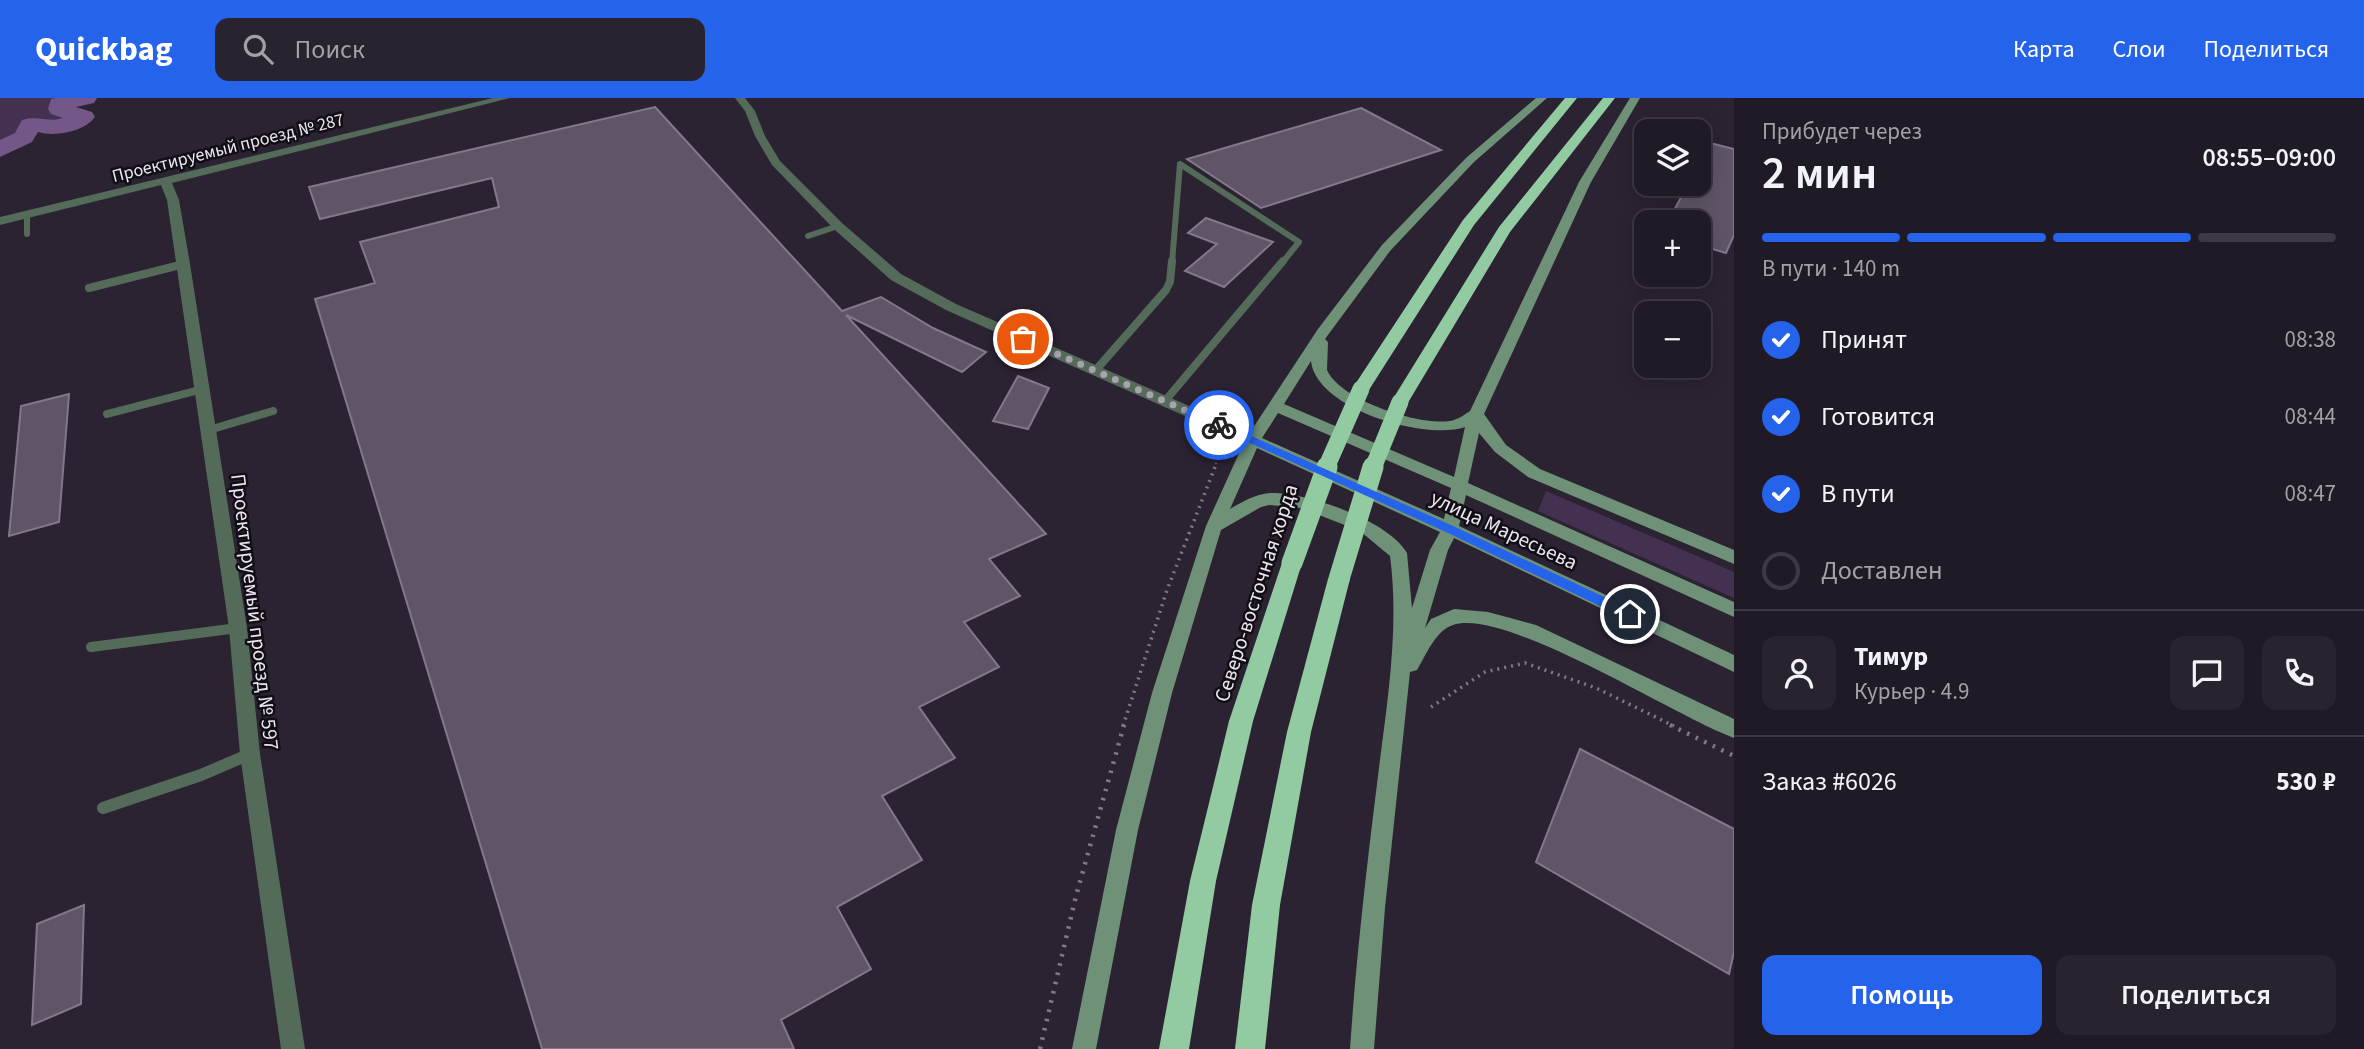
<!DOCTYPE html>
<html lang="ru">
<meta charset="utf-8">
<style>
:root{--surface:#201a26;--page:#28232e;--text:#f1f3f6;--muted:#a2a1a7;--line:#3d3843;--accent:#2563eb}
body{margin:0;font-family:"Source Sans 3",sans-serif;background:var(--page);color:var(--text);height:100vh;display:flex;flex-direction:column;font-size:26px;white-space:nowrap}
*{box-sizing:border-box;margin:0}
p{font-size:23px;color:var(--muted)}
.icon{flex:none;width:38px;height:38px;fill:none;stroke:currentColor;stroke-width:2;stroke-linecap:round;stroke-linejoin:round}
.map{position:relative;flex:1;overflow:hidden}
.drawer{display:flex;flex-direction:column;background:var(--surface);width:630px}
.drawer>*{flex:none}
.fabs{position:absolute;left:1634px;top:21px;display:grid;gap:14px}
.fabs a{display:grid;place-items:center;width:77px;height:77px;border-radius:14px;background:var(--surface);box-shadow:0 4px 18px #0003,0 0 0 2px var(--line);font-size:35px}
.pin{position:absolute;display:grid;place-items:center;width:60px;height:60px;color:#fff;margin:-30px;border:4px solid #fff;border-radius:50%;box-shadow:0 2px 7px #0007}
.courier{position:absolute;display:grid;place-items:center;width:70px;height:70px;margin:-35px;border:5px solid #2563eb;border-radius:50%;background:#fff;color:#222;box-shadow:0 2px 9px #0007}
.overview em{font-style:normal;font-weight:600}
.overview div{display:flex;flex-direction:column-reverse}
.overview{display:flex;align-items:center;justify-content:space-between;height:119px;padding:0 28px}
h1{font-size:46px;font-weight:600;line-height:52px}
.bar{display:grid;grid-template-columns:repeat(4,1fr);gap:10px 7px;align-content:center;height:84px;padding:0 28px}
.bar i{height:9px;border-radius:5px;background:var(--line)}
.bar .active{background:var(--accent)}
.bar p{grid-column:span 4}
.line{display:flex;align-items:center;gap:18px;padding:0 28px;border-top:2px solid var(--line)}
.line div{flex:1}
.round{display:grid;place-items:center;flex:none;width:74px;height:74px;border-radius:14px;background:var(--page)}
ol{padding:0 28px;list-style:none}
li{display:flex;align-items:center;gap:21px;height:77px}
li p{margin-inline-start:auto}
li .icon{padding:7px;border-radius:50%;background:var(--accent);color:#fff;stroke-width:4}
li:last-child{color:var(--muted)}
li i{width:38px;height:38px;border:4px solid var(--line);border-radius:50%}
.cta{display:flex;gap:14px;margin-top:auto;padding:14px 28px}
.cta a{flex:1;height:80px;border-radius:14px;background:var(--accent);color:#fff;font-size:28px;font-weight:600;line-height:80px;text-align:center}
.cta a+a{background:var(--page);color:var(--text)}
header{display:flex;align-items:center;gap:42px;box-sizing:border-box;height:98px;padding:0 35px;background:var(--accent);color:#fff}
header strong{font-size:33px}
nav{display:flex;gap:38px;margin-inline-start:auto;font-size:24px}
.search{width:490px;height:63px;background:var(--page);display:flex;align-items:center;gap:18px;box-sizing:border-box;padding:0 24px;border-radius:14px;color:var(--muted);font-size:26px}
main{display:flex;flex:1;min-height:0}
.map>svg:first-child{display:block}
.green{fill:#443152}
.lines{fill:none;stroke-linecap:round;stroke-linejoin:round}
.river{fill:#735788;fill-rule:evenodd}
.building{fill:#5f5567;stroke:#83788b;stroke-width:2}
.path-far2{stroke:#807986;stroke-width:2.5;stroke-dasharray:1 3.5;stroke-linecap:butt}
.path-far1{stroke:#807986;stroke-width:3.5;stroke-dasharray:2 5;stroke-linecap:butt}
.path{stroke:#807986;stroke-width:4.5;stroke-dasharray:2.5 7;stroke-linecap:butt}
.lane-far3{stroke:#556b5a;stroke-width:6}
.lane-far2{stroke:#556b5a;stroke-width:8}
.lane-far1{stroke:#556b5a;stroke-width:10}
.lane{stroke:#556b5a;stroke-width:12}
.street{fill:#556b5a;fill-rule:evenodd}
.secondary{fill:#6e9177;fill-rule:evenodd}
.highway{fill:#92caa1;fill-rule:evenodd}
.highway-bridge-far1{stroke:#92caa1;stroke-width:17}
.highway-bridge{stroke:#92caa1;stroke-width:21}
.route{fill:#2563eb}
.done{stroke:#a8a1ae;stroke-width:7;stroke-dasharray:0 12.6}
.labels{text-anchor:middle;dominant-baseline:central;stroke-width:5;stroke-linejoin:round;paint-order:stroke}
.far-street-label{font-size:18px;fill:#ebe5f0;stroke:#120e15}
.street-label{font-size:21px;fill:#ebe5f0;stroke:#120e15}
</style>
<header>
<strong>Quickbag</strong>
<div class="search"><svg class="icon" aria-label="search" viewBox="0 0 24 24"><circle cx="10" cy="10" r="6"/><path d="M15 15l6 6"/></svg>Поиск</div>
<nav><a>Карта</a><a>Слои</a><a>Поделиться</a></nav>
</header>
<main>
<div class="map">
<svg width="1734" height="951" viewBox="0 0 1734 951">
<rect width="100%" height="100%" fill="#2b2332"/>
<!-- green -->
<path class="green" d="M0,0H86L59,6V11L84,19L51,31L37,25L30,27L24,39L0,52Z
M1546,393L1734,474V500L1538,413Z"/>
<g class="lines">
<!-- river -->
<path class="river" d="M56,0H97L94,5L76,9L92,14L95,19C84,34 55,39 38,34L32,44L0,59V42L15,35L22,22C38,17 49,25 63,20L51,16L48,11L51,1Z"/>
</g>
<!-- building -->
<path class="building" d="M655,9L842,213L881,199L933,230L986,254L962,274L846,217L1046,436L989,461L1020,498L964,524L999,569L919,609L955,660L882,698L922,762L837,809L871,871L781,922L794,951H542L315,201L375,185L360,144L499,109L492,80L320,121L309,89Z
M1361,10L1441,52L1261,110L1187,61Z
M1710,45L1734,51V137L1726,155L1699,147V124H1668L1688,86H1699V66Z
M1206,120L1273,144L1224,189L1185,173L1217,146L1188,135Z
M1018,278L1049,290L1028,331L993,323Z
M69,296L59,424L9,438L21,308Z
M1580,651L1734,731V854L1729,876L1536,764Z
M84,807L81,906L32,927L37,826Z"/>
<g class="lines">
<!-- path-far2 -->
<path class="path-far2" d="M1214,370L1224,346"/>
<!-- path-far1 -->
<path class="path-far1" d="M1431,609L1485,574L1525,565L1596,590L1674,628
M1123,628L1167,492L1215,369"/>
<!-- path -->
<path class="path" d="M1670,627L1734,658
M1040,951L1076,798L1124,627"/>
<!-- lane-far3 -->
<path class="lane-far3" d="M27,117V136
M808,138L838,128
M1172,165L1180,66L1299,144L1282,165"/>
<!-- lane-far2 -->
<path class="lane-far2" d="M89,190L184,166
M1095,273L1166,192L1170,184L1172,163
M1165,303L1283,163
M107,316L203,291
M209,332L273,313"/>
<!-- lane-far1 -->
<path class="lane-far1" d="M91,549L238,530"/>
<!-- lane -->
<path class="lane" d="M103,710L201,677L250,656"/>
<!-- street -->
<path class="street" d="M493,0H510L172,85L179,102L190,166L247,530L260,656L305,951H281L240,656L229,530L167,102L161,87L0,127V119Z
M735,0H745L755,13L765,38L780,63L842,125L901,176L956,206L1258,338L1261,342L1258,346H1248L946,212L891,182L834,131L772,67L755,38L745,13Z"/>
<!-- secondary -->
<path class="secondary" d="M1536,0H1547L1474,64L1390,153L1325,241L1328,244L1327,272C1340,302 1419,328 1450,323C1457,322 1464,317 1470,313L1579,84L1630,0H1640L1591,84L1484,316L1506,347L1540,371L1734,452V466L1528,379L1495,354L1479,335L1468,385L1734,504V519L1466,397L1459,428L1734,557V574L1454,440L1448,452L1425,530L1431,521L1454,511L1488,514L1536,527L1734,621V640C1676,619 1505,509 1453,527C1436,532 1426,557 1417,572L1410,574L1385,810L1374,951H1350C1356,862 1366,774 1377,686C1386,610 1400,534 1390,458L1360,433L1301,410L1269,407L1261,409L1221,432L1172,595L1138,732L1096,951H1072L1116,732L1152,595L1206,428L1245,342L1318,231L1382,147L1466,60ZM1311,263C1316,311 1426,343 1465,329L1454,379L1284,306ZM1278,315L1451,390L1444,421L1262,340ZM1257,350L1440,434L1430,452L1412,510L1407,455C1388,422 1306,394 1270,395C1255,396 1242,404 1230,411Z"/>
<!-- highway -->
<path class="highway" d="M1565,0H1577L1474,127L1367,295H1355L1352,291L1463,122Z
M1603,0H1615L1510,134L1406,308H1394L1391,304L1499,129Z
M1292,457L1299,459L1302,465L1253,623L1216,783L1189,951H1159L1190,783L1229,623L1282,465L1285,459Z
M1339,473L1346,475L1350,481L1311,634L1280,807L1265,951H1235L1252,807L1287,634L1328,481L1332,475Z"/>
<!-- highway-bridge-far1 -->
<path class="highway-bridge-far1" d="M1326,370L1361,291
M1373,370L1400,304"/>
<!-- highway-bridge -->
<path class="highway-bridge" d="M1292,465L1327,369
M1339,481L1373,369"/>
</g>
<!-- route -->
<path class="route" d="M1215,325H1222L1453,428L1634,513L1635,516L1634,520H1625L1446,434L1215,329Z"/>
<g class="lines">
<!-- done -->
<path class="done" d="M1023,241L1219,327"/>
</g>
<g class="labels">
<!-- far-street labels -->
<g class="far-street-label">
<text transform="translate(228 50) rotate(-14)">Проектируемый проезд № 287</text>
</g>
<!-- street labels -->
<g class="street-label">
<text transform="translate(1504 432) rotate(25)">улица Маресьева</text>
<text transform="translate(1256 495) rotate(-72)">Северо-восточная хорда</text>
<text transform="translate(255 514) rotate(83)">Проектируемый проезд № 597</text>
</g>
</g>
</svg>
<div class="fabs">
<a><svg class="icon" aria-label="layers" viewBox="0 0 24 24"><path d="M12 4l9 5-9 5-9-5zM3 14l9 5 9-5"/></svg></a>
<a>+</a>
<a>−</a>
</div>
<div class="pin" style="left:1023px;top:241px;background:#ea580c"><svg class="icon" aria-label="bag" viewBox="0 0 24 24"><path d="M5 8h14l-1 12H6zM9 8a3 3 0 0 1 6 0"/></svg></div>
<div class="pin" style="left:1630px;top:516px;background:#1f2937"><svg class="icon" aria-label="home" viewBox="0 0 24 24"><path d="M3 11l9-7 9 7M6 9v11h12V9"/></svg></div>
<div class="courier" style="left:1219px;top:327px"><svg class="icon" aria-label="bike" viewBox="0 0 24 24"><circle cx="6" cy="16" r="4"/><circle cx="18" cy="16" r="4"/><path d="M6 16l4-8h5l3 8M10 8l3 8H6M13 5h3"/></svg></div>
</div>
<section class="drawer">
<div class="overview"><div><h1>2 мин</h1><p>Прибудет через</p></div><em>08:55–09:00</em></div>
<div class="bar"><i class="active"></i><i class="active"></i><i class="active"></i><i></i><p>В пути · 140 m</p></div>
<ol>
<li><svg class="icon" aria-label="check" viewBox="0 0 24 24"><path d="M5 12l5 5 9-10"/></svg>Принят<p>08:38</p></li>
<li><svg class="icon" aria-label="check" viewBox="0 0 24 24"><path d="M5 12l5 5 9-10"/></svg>Готовится<p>08:44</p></li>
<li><svg class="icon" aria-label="check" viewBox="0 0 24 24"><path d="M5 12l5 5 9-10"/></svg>В пути<p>08:47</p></li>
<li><i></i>Доставлен</li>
</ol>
<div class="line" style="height:126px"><a class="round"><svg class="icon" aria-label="person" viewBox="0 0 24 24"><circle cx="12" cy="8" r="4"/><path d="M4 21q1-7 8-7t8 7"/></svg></a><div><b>Тимур</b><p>Курьер · 4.9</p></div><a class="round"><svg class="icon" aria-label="chat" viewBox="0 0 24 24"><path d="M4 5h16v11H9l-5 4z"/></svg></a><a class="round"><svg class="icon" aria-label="phone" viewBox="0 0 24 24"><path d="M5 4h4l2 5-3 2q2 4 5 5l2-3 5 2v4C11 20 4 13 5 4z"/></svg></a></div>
<div class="line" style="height:91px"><div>Заказ #6026</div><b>530 ₽</b></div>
<div class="cta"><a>Помощь</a><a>Поделиться</a></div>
</section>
</main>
